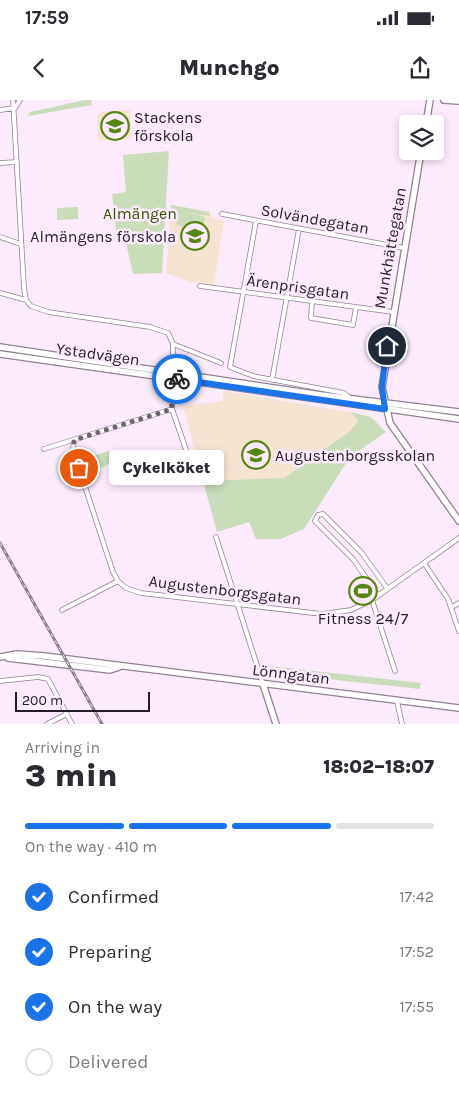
<!DOCTYPE html>
<meta charset="utf-8">
<style>
:root{--surface:#fff;--page:#f7f7f7;--text:#2b2b33;--muted:#7c7c81;--line:#e1e1e2;--accent:#1a73e8}
body{margin:0;font-family:Karla,sans-serif;background:var(--page);color:var(--text);height:100vh;display:flex;flex-direction:column;font-size:19px;white-space:nowrap}
*{box-sizing:border-box;margin:0}
p{font-size:16px;color:var(--muted)}
.icon{flex:none;width:28px;height:28px;fill:none;stroke:currentColor;stroke-width:2;stroke-linecap:round;stroke-linejoin:round}
.map{position:relative;height:624px;overflow:hidden}
.sheet{display:flex;flex-direction:column;background:var(--surface);flex:1}
.sheet>*{flex:none}
.tools{position:absolute;left:399px;top:15px;display:grid;gap:10px}
.tools a{display:grid;place-items:center;width:45px;height:45px;border-radius:5px;background:var(--surface);box-shadow:0 2px 8px #0003;font-size:25px}
.scale{position:absolute;left:15px;bottom:12px;width:135px;box-sizing:border-box;padding-left:5px;border:2px solid #231d23;border-top:0;font-size:14px;line-height:18px;white-space:nowrap;color:#231d23;-webkit-text-stroke:4px #fcebfc;paint-order:stroke}
.pin{position:absolute;display:grid;place-items:center;width:42px;height:42px;color:#fff;margin:-21px;border:2px solid #fff;border-radius:50%;box-shadow:0 1px 5px #0007}
.courier{position:absolute;display:grid;place-items:center;width:50px;height:50px;margin:-25px;border:4px solid #1a73e8;border-radius:50%;background:#fff;color:#222;box-shadow:0 1px 6px #0007}
.bubble{position:absolute;height:35px;border-radius:5px;background:var(--surface);box-shadow:0 2px 8px #0003;font-size:16px;font-weight:800;line-height:35px;text-align:center}
.headline em{font-style:normal;font-weight:800}
.headline div{display:flex;flex-direction:column-reverse}
.headline{display:flex;align-items:center;justify-content:space-between;height:85px;padding:0 25px}
h1{font-size:32px;font-weight:800;line-height:38px}
.bar{display:grid;grid-template-columns:repeat(4,1fr);gap:8px 5px;align-content:center;height:60px;padding:0 25px}
.bar i{height:6px;border-radius:4px;background:var(--line)}
.bar .active{background:var(--accent)}
.bar p{grid-column:span 4}
ol{padding:0 25px;list-style:none}
li{display:flex;align-items:center;gap:15px;height:55px}
li p{margin-inline-start:auto}
li .icon{padding:5px;border-radius:50%;background:var(--accent);color:#fff;stroke-width:4}
li:last-child{color:var(--muted)}
li i{width:28px;height:28px;border:2px solid var(--line);border-radius:50%}
.status{display:flex;justify-content:space-between;align-items:center;height:35px;padding:0 25px;background:var(--surface);direction:ltr}
.status svg{height:14px;fill:currentColor}
header{display:flex;justify-content:space-between;align-items:center;height:65px;padding:0 25px;background:var(--surface);font-size:22px;font-weight:800}
.map>svg:first-child{display:block}
.education{fill:#f6e4d3}
.green{fill:#caddbb}
.lines{fill:none;stroke-linecap:round;stroke-linejoin:round}
.street-casing{stroke:#908190;stroke-width:5.5}
.secondary-casing{stroke:#908190;stroke-width:8}
.street{stroke:#fff;stroke-width:4}
.secondary{stroke:#fff;stroke-width:5.5}
.rail-casing{stroke:#897e89;stroke-width:3}
.rail{stroke:#fcebfc;stroke-width:1;stroke-dasharray:4;stroke-linecap:butt}
.done{stroke:#6f656f;stroke-width:5;stroke-dasharray:0 9}
.route{stroke:#1a73e8;stroke-width:6}
.labels{text-anchor:middle;dominant-baseline:central;stroke-width:5;stroke-linejoin:round;paint-order:stroke}
.poi-label{font-size:16px;fill:#231d23;stroke:#fcebfc;text-anchor:start}
.park-label{font-size:16px;fill:#335600;stroke:#fcebfc}
.street-label{font-size:16px;fill:#231d23;stroke:#fcebfc}
</style>
<div class="status"><b>17:59</b><svg viewBox="0 0 49 12"><path d="M0 12V9h3v3zM5 12V6h3v6zM10 12V3h3v9zM15 12V0h3v12zM26 1h20v11H26zM47 4h2v5h-2z"/></svg></div>
<header><svg class="icon" aria-label="back" viewBox="0 0 24 24"><path d="M15 5l-7 7 7 7"/></svg>Munchgo<svg class="icon" aria-label="share" viewBox="0 0 24 24"><path d="M12 15V3M7 8l5-5 5 5M5 13v7h14v-7"/></svg></header>
<div class="map">
<svg width="459" height="624" viewBox="0 0 459 624">
<rect width="100%" height="100%" fill="#fcebfc"/>
<!-- education -->
<path class="education" d="M130,10L132,36L128,39L98,41L97,16L101,12Z
M171,105L211,112V118L224,121L214,185L190,182L166,173Z
M224,291L351,312L358,321L349,332L284,378L203,381L183,306L222,301Z"/>
<!-- green -->
<path class="green" d="M85,0H91L92,5L28,16L30,12Z
M169,51L162,173L133,174L125,139L117,140L112,94L126,92L123,55Z
M171,105L209,112V116L187,113L205,117L203,130L176,125L178,112L171,111Z
M78,107V119L57,120V108Z
M351,312L371,317L386,332L350,357L304,429L281,439H256L249,422L217,432L203,381L284,378L349,332L358,321Z
M109,351L112,360L106,366L100,368L96,355Z
M261,565L421,583L420,589L263,572Z"/>
<g class="lines">
<defs>
<path id="street" d="M13,0L24,188L26,200
M15,8L20,0
M0,10L15,8
M0,63L17,62
M222,114L404,148
M256,121L230,267L253,276L344,293L350,298
M0,137L21,144
M200,186L393,212
M0,193L26,200L31,206L48,212L150,227L168,233L173,244L172,309L192,367
M312,201L311,218L353,225L356,207
M173,244L221,263
M272,280L299,129
M74,340L73,350L113,472L118,481L126,488L141,493L322,514L351,510L372,500L459,438
M44,349L172,309
M216,437L263,584
M424,463L448,499L459,531
M378,495L353,459L315,421L318,415L323,414L361,452L387,488
M372,500L395,571
M452,507L459,503
M62,510L118,481
M0,581L38,577L48,579L72,624
M397,601L402,624
M47,624L67,614"/>
<path id="secondary" d="M444,0L459,1
M426,24L430,0
M421,51L382,287L390,323L459,421
M0,247L321,295L459,312
M0,254L459,319
M0,557L17,554L44,556L459,608
M8,558L110,570L119,567
M263,584L276,624"/>
</defs>
<!-- street casing -->
<use href="#street" class="street-casing"/>
<!-- secondary casing -->
<use href="#secondary" class="secondary-casing"/>
<!-- street -->
<use href="#street" class="street"/>
<!-- secondary -->
<use href="#secondary" class="secondary"/>
<defs>
<path id="rail" d="M0,443L102,624"/>
</defs>
<!-- rail casing -->
<use href="#rail" class="rail-casing"/>
<!-- rail -->
<use href="#rail" class="rail"/>
</g>
<g class="lines">
<!-- done -->
<path class="done" d="M79,368L73,350L74,340L172,309L171,278L177,279"/>
<!-- route -->
<path class="route" d="M177,279L385,309L382,287L387,246"/>
</g>
<!-- icons -->
<defs>
<symbol id="school-ring" viewBox="-11 -11 22 22"><circle r="9.5" fill="#fcebfc" stroke="#568514" stroke-width="1.5"/><path d="M0-5L7-2L0 1L-7-2ZM-4 1L0 2.5L4 1V4Q0 6-4 4Z" fill="#568514"/></symbol>
<symbol id="stadium-ring" viewBox="-11 -11 22 22"><circle r="9.5" fill="#fcebfc" stroke="#568514" stroke-width="1.5"/><path d="M0-5a6.5 5 0 1 0 0 10a6.5 5 0 1 0 0-10ZM-3.5-1.8h7v3.6h-7Z" fill="#568514"/></symbol>
</defs>
<g fill-rule="evenodd">
<use href="#school-ring" x="99" y="10" width="32" height="32"/>
<use href="#school-ring" x="179" y="120" width="32" height="32"/>
<use href="#school-ring" x="240" y="339" width="32" height="32"/>
<use href="#stadium-ring" x="347" y="475" width="32" height="32"/>
</g>
<g class="labels">
<!-- poi labels -->
<g class="poi-label">
<text x="134" y="17">Stackens<tspan x="134" dy="18">förskola</tspan></text>
<text x="176" y="136" text-anchor="end">Almängens förskola</text>
<text x="275" y="355">Augustenborgsskolan</text>
<text x="363" y="518" text-anchor="middle">Fitness 24/7</text>
</g>
<!-- park labels -->
<g class="park-label">
<text x="140" y="113">Almängen</text>
</g>
<!-- street labels -->
<g class="street-label">
<text transform="translate(315 119) rotate(10)">Solvändegatan</text>
<text transform="translate(390 148) rotate(-80)">Munkhättegatan</text>
<text transform="translate(298 187) rotate(8)">Ärenprisgatan</text>
<text transform="translate(98 254) rotate(8)">Ystadvägen</text>
<text transform="translate(225 490) rotate(7)">Augustenborgsgatan</text>
<text transform="translate(291 574) rotate(7)">Lönngatan</text>
</g>
</g>
</svg>
<div class="tools">
<a><svg class="icon" aria-label="layers" viewBox="0 0 24 24"><path d="M12 4l9 5-9 5-9-5zM3 14l9 5 9-5"/></svg></a>
</div>
<div class="scale">200 m</div>
<div class="pin" style="left:79px;top:368px;background:#ea580c"><svg class="icon" aria-label="bag" viewBox="0 0 24 24"><path d="M5 8h14l-1 12H6zM9 8a3 3 0 0 1 6 0"/></svg></div>
<div class="pin" style="left:387px;top:246px;background:#1f2937"><svg class="icon" aria-label="home" viewBox="0 0 24 24"><path d="M3 11l9-7 9 7M6 9v11h12V9"/></svg></div>
<div class="courier" style="left:177px;top:279px"><svg class="icon" aria-label="bike" viewBox="0 0 24 24"><circle cx="6" cy="16" r="4"/><circle cx="18" cy="16" r="4"/><path d="M6 16l4-8h5l3 8M10 8l3 8H6M13 5h3"/></svg></div>
<div class="bubble" style="left:109px;top:350px;width:115px">Cykelköket</div>
</div>
<section class="sheet">
<div class="headline"><div><h1>3 min</h1><p>Arriving in</p></div><em>18:02–18:07</em></div>
<div class="bar"><i class="active"></i><i class="active"></i><i class="active"></i><i></i><p>On the way · 410 m</p></div>
<ol>
<li><svg class="icon" aria-label="check" viewBox="0 0 24 24"><path d="M5 12l5 5 9-10"/></svg>Confirmed<p>17:42</p></li>
<li><svg class="icon" aria-label="check" viewBox="0 0 24 24"><path d="M5 12l5 5 9-10"/></svg>Preparing<p>17:52</p></li>
<li><svg class="icon" aria-label="check" viewBox="0 0 24 24"><path d="M5 12l5 5 9-10"/></svg>On the way<p>17:55</p></li>
<li><i></i>Delivered</li>
</ol>
</section>
